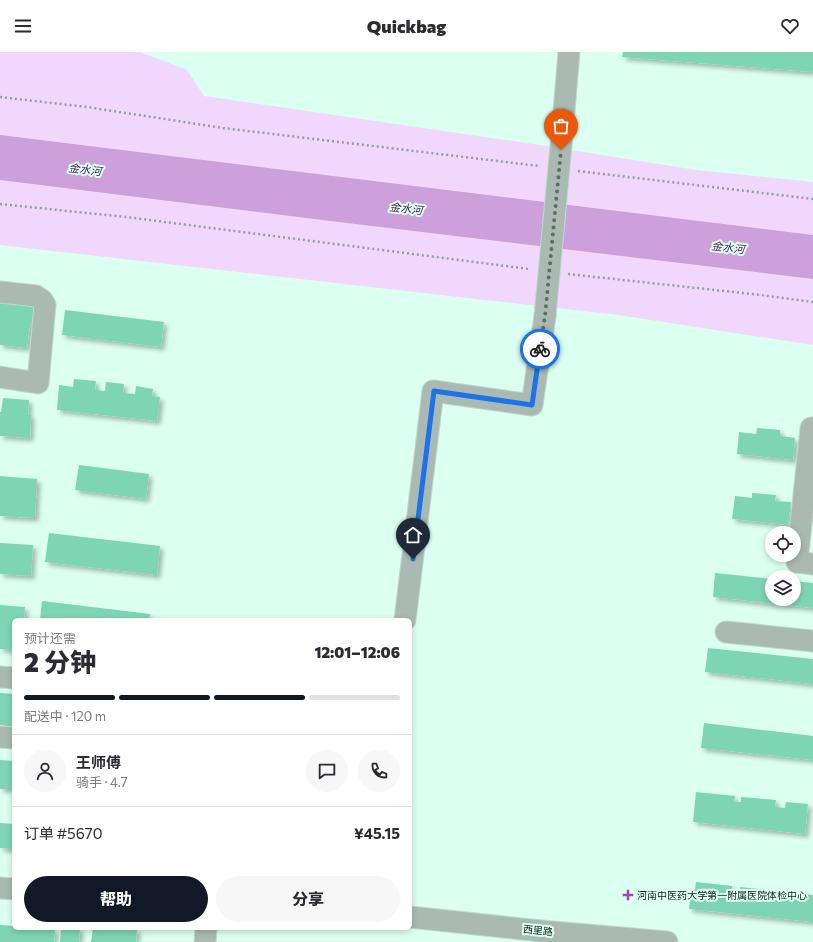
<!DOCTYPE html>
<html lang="zh">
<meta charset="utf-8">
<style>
:root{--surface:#fff;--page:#f7f7f7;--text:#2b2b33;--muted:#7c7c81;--line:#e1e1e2;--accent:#111827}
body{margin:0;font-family:Commissioner,"Noto Sans SC",sans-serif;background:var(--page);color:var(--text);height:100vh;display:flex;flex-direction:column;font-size:15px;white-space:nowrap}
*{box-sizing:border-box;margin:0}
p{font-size:13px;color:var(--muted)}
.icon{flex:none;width:22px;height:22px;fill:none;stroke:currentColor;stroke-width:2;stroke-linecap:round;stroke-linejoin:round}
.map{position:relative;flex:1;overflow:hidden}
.panel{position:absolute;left:12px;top:566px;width:400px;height:312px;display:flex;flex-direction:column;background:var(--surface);border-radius:6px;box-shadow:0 2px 6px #0003}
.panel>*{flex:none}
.controls{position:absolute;left:765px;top:474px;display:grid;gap:8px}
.controls a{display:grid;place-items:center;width:36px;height:36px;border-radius:50%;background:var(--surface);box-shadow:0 2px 6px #0003;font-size:20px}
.pin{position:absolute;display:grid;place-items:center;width:34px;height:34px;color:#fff;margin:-41px -17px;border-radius:50% 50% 50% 0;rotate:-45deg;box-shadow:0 0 4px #0007}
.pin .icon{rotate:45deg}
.courier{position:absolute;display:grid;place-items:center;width:40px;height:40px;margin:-20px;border:3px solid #1a73e8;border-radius:50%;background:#fff;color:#222;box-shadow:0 1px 5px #0007}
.head em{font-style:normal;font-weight:800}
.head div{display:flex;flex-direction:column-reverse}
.head{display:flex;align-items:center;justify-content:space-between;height:68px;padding:0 12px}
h1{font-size:26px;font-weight:800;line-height:30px}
.bar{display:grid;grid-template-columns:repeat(4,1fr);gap:6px 4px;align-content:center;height:48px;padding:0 12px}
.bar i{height:5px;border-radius:3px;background:var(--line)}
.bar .on{background:var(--accent)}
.bar p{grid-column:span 4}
.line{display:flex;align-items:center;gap:10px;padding:0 12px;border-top:1px solid var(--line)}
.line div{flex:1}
.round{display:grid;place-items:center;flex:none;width:42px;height:42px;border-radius:21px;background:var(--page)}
.button{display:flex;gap:8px;margin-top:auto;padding:8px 12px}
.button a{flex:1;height:46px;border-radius:24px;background:var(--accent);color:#fff;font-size:16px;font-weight:800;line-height:46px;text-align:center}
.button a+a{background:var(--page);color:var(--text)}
header{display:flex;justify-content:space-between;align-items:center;height:52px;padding:0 12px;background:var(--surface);font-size:18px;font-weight:800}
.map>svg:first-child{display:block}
.green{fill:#f1d7fb}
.water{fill:#cda0dc}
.building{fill:#7ed5b5;filter:url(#shadow)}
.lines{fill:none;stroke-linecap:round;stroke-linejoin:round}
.minor-casing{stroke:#bbdbce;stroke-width:23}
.path{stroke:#8aa499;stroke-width:2.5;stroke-dasharray:2 3;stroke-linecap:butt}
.minor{stroke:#aab9b2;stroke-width:21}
.minor-bridge-casing{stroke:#bbdbce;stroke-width:23;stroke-linecap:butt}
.minor-bridge{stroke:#aab9b2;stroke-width:21}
.done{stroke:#5a6f66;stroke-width:4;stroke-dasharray:0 7.2}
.route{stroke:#1a73e8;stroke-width:5}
.poi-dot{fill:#9b48b6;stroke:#dbfff0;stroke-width:1.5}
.labels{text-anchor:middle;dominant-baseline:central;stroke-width:4;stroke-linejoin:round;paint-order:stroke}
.poi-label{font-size:10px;fill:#14211c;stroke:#dbfff0;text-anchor:start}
.street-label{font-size:10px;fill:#14211c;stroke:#dbfff0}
.water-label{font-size:11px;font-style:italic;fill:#501a60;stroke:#dbfff0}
</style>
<header><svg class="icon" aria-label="menu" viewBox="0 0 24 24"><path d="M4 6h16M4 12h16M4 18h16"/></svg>Quickbag<svg class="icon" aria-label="heart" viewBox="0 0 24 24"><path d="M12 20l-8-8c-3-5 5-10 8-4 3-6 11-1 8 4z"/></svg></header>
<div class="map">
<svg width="813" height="890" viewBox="0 0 813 890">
<defs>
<filter id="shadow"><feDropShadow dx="3.5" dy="3.5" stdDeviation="2" flood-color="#0004"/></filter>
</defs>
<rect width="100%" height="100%" fill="#dbfff0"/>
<!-- green -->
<path class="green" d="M0,0H140L187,18L204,44L540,93L696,118L813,130V293L619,263L0,193Z"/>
<!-- water -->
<path class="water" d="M0,83L813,183V227L347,171L0,128Z"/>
<!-- building -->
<path class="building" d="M623,0H813V20L622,5Z
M0,250L36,254L34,273L30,272L27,296L0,293Z
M65,258L164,270L161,295L62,283Z
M74,327L96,329L95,338L105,339L106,330L124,332L123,341L135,342L136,334L153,337L152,344L160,345L157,369L57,358L59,333L73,335Z
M3,346L29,348L28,362L31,363L30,386L0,384V360H1Z
M757,376L780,378V384L795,386L793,408L737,402L739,380L756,382Z
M79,413L149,422L146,447L75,438Z
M0,424L37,427L35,466L0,464Z
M752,441L776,443L775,449L791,450L788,473L732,467L735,444L752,446Z
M49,481L160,494L157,523L45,510Z
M0,491L33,493L31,524L0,522Z
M715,521L772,527V547H794V529L813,531V556L713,545Z
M42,549L150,562L149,568H40Z
M0,553L25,555L24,568H14V598L0,597Z
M708,596L813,607V632L705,620Z
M0,641L14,642V673H0Z
M704,671L813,684V708L701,696Z
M0,708L14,709V737H0Z
M696,740L735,744L734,750H741V745L776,748L775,755L785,756L786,750L808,752L805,782L693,770Z
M0,771L14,772V797L0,796Z
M696,830L732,834V842L740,843V835L777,839L776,847L787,848V840L813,843V870L689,857L691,837L695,838Z
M0,873L14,874V876L55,877L54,890H0Z
M61,876H80L79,890H60Z
M93,876L137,877L136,890H91Z"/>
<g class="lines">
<defs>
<path id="minor" d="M562,83L569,0
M0,240L36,244L42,248L45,253L38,331L0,325
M813,376H811L797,510L813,512
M405,568L433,339L532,353L545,264
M726,580L813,589
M0,625L14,626
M0,685L14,686
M0,836L14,837
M410,865L541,879L667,890
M205,890L206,876"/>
</defs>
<!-- minor casing -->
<use href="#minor" class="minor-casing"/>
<!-- path -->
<path class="path" d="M0,45L87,55L223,76L539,114
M578,119L813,147
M0,152L126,165L529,217
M568,222L761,243L813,250"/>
<!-- minor -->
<use href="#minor" class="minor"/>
<defs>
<path id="minor-bridge" d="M545,264L562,83"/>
</defs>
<!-- minor-bridge casing -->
<use href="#minor-bridge" class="minor-bridge-casing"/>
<!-- minor-bridge -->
<use href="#minor-bridge" class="minor-bridge"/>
</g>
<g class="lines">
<!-- done -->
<path class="done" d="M540,297L545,264L561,98"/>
<!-- route -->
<path class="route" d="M413,507L434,339L532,353L540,297"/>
</g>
<!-- markers -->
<path class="poi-dot" d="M626 837h4v4h4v4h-4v4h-4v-4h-4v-4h4z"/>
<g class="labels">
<!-- poi labels -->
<g class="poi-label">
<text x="637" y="843">河南中医药大学第一附属医院体检中心</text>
</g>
<!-- street labels -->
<g class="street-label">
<text transform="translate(538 878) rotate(6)">西里路</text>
</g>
<!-- water labels -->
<g class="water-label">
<text transform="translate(85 117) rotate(7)">金水河</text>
<text transform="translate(406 156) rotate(7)">金水河</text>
<text transform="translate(728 195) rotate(7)">金水河</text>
</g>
</g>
</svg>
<div class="controls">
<a><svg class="icon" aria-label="locate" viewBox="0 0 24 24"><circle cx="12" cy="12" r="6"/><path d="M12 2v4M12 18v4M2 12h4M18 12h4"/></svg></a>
<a><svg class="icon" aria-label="layers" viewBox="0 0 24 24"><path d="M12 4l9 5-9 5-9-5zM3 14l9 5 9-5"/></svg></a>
</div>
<div class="pin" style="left:561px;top:98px;background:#ea580c"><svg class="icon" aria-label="bag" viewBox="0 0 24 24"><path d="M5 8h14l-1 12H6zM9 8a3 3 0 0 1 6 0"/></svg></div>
<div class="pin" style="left:413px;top:507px;background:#1f2937"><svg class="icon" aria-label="home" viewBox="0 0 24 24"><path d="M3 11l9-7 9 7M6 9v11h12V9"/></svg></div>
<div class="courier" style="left:540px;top:297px"><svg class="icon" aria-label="bike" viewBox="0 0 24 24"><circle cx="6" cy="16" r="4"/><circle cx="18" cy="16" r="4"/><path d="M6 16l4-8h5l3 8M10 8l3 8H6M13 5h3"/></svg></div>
<section class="panel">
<div class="head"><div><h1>2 分钟</h1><p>预计还需</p></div><em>12:01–12:06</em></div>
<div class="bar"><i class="on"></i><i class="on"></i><i class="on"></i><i></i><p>配送中 · 120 m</p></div>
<div class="line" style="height:72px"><a class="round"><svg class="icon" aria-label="person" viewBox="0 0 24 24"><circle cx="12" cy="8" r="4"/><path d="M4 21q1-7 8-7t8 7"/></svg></a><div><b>王师傅</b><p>骑手 · 4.7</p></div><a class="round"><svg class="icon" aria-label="chat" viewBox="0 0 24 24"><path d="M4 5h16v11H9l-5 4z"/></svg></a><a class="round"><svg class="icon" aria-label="phone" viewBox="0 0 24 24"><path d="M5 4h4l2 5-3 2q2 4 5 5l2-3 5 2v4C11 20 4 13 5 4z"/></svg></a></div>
<div class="line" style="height:52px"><div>订单 #5670</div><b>¥45.15</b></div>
<div class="button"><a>帮助</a><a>分享</a></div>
</section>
</div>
